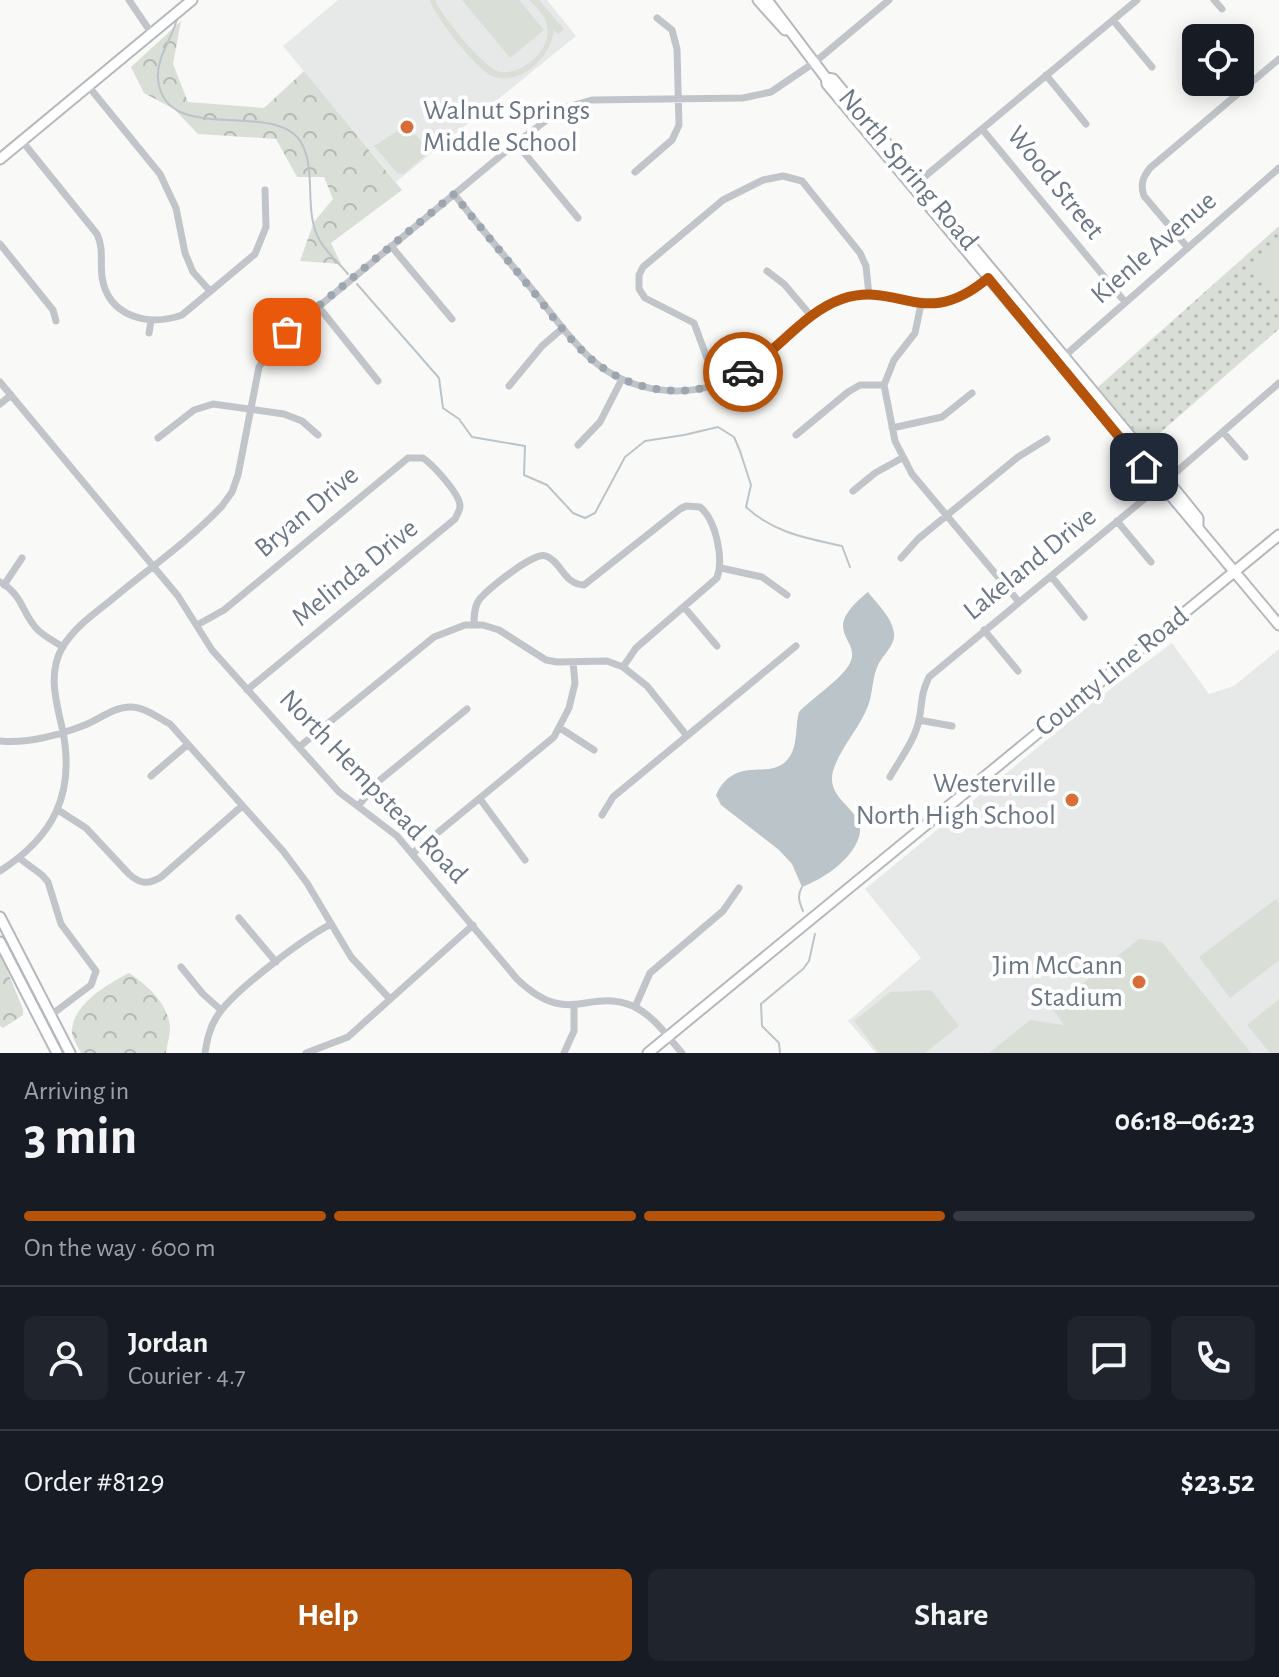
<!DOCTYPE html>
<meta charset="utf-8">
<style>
:root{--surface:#171b24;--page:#20242c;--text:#f1f3f6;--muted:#9ea1a6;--line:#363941;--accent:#b45309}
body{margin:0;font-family:"Alegreya Sans",sans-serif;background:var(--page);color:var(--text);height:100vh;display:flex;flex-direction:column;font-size:30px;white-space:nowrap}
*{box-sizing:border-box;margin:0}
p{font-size:26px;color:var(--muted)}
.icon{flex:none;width:44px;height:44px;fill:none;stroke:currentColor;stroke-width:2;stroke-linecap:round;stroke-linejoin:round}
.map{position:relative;height:1053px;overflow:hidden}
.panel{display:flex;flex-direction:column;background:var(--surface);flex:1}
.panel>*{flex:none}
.tools{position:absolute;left:1182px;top:24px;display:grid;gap:16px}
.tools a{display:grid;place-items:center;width:72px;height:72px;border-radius:12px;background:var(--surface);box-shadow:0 4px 20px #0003;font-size:40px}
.pin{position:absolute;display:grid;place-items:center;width:68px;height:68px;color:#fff;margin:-34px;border-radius:16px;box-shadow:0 4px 12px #0006}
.courier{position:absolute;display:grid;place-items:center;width:80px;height:80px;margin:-40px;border:6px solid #b45309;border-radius:50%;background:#fff;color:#222;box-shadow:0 2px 10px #0007}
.overview em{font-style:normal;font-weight:700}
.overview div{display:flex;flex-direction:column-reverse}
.overview{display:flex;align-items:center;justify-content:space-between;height:136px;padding:0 24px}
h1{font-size:52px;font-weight:700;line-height:60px}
.bar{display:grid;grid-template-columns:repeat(4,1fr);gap:12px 8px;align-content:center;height:96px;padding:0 24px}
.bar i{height:10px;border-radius:6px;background:var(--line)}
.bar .selected{background:var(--accent)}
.bar p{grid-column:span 4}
.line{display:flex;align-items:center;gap:20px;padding:0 24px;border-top:2px solid var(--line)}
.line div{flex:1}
.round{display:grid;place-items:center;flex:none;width:84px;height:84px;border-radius:12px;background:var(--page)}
.action{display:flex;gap:16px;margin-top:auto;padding:16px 24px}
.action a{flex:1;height:92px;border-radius:12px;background:var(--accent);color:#fff;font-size:32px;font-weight:700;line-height:92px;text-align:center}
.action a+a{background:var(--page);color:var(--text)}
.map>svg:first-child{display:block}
.built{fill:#e7e9e8}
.forest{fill:url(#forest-crowns)}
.park{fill:url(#park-dots)}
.pitch{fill:#d9ded7}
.water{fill:#bbc4c9}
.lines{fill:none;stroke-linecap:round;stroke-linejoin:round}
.stream{stroke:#bbc4c9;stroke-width:2}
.major-casing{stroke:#b5b9bd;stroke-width:13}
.minor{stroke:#c1c5c9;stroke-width:7}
.major{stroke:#fff;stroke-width:9}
.done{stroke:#9da5ae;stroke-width:8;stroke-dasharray:0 14.4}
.route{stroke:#b45309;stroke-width:10}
.poi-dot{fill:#d76e3a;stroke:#fff;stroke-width:3}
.labels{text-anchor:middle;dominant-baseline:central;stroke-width:8;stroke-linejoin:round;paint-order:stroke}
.poi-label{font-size:28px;fill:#6b7786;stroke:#fff;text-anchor:end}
.street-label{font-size:28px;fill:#6b7786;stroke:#fff}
</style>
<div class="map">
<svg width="1279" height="1053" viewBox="0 0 1279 1053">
<defs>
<pattern id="forest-crowns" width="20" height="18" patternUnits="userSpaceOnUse" patternTransform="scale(2)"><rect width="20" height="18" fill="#d9ded7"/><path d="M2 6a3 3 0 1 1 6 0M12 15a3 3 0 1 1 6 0" fill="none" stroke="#b4b9b4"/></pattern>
<pattern id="park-dots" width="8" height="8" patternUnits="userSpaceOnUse" patternTransform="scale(2)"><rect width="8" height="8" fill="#d9ded7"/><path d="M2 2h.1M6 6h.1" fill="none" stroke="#b4b9b4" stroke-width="1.8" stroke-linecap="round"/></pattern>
</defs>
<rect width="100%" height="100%" fill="#f9faf8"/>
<!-- built -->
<path class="built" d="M338,0H547L576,36L396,182L283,46Z
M1172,643L1209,694L1234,686L1279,649V1053H876L848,1021L921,958L865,889L1093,702Z"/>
<!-- forest -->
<path class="forest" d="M181,21L173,64L188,102L264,108L304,71L402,190L331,243L341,264L300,261L314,222L333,199L324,177H297L276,139L198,134L174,109L144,93L131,67Z
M0,953L23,1009V1015L3,1028L0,1026Z
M129,973C147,985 169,1004 170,1028C170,1036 167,1045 166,1053H81C78,1046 71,1037 72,1030C74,1003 108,984 129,973Z"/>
<!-- park -->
<path class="park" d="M1279,226V329L1146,445L1098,387Z"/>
<!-- pitch -->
<path class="pitch" d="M430,0H435C441,15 485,70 501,72C523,75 553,49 547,25C545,15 536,7 529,0H539L564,29L558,34L554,30C551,57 521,87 492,76C477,70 434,16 430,0Z
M462,0H519L544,30L510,58Z
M396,132L416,135L430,151L404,174L397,173L374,146Z
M1279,238V291L1258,281L1247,268Z
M1276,899L1279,903V960L1230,998L1199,957Z
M1139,939L1162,942L1251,1053H989L1030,1020L1064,1025L1052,1008Z
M931,990L959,1026L925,1053H879L854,1021L890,992Z
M1279,999V1053H1270L1247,1025Z"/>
<!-- water -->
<path class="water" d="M868,592C877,604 892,617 894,633C896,644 883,655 878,665C872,678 873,693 868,706C859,729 840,748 833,771C824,805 876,810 855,846C844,865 822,879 802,887L792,864L779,850L721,805L716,795C736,752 773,784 790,756C798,744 795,726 799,712C812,698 842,679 850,663C862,638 817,633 868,592Z"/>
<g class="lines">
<!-- stream -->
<path class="stream" d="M178,15C174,37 156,56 158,79C164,148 278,97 302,144C317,173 303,212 320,241C327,253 339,263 348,274
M357,284L439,378L443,408L459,419L472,437L525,446L524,475L547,485L573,513L585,518L595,513L625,457L645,441L684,435L718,427L734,437L740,451L751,485L746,507C774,533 806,538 842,546L850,567
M802,887C797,895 799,902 803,911
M780,1053L779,1043L762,1026L761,1004L803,969L809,961L815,934"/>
<defs>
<path id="major" d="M758,0L785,30
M767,0L826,78L827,84L1279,625
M826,78L833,79L1181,497L1198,518V526
M0,159L192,0
M0,917L70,1053
M0,942L57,1053
M648,1053L1279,535"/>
</defs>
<!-- major casing -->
<use href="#major" class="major-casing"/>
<!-- minor -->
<path class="minor" d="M129,0L152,34
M1214,0L1222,9
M1113,20L1152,67
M1046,75L1086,124
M89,87L160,174L176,208L185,253L193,272L210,291
M982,129L1125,302
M22,141L97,234C104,249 100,262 102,277C108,317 149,327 182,315L255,254L266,227L265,190
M516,143L578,218
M635,172L672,140L679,125L677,49L672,30L657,18
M917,183L1137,0
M454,194C479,226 505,257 531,288C550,311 568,338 590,358C630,394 689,401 737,376C774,357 799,316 839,301C898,277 927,335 992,274
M0,244L53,310L56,321
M391,246L452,319
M1188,248L1144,196C1140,184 1143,177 1150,168L1279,59
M767,271L784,284L812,317
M921,304L915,333L894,360L884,385L895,441L912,474L1019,602
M318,306L378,381
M149,333L151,321
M1061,359L1279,168
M0,382L178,596L212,650L339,792L397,836L517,979C569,1029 587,987 633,1006C654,1016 667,1036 682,1053
M717,385L694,323L645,298L639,289V275L643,267L723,200L763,180L783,176L802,181L860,253L866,266L869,295
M509,386L542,346L563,328
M0,404L11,395
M892,428L942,417L972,393
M1223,432L1245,457
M796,435L848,392L860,385H884
M158,438L194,410L213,404L284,414L302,421L318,435
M578,445L600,422L622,379
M853,491L875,473L902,458
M1117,521L1151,562
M901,558L918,539L1018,457L1047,439
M721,568L762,577L787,595
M1051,576L1084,617
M0,582C23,595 21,611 36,628C43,636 54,641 63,647
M4,585L22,558
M684,607L717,646
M197,625L224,610L408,458H423C433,465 460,494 460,506C460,510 457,515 455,519L247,690
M474,625C474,617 474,607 479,600C487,590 534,551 546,556C562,562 563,584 584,585L680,509L686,506L700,507C716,520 724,559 717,578L636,648L623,667
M984,630L1018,671
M919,720L952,726
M560,728L594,750
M0,741C28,744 59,735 85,725C100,719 114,707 130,707C145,707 157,717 170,724L283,851L307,883L351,957L389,998
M299,747L434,637L465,625H483L499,630L546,660L557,662L607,661L623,667L647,686L687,736
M151,776L187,745
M890,777C900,759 915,740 919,720C923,701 920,696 929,677L1160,486L1279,383
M480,799L525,860
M358,806L380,780L467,709
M58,810L86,828L129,874C140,884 148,885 161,877L242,806
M602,815L613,797L796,646
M413,853L554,737L569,708L575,683L573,662
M19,858L42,875L48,882L61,924L96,971L91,985L51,1015
M0,871C53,837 75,795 63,732C57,704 47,675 62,648C73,629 92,615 110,601C147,570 189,541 222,506L232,492L238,475L259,367L276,342L516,143L563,108L592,100L743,98L771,92L815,62L889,0
M239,918L276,962
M181,967L203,994L221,1010
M635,1007L650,973L723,911L739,888
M205,1053C207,1041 209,1029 216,1018C231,992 303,939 331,924
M306,1053L348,1037L473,925
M564,1053L574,1031V1006"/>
<!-- major -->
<use href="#major" class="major"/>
</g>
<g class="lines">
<!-- done -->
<path class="done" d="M287,332L454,194C478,225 503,254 527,284C547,308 566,337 590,358C633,395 695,402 743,372"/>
<!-- route -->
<path class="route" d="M743,372C778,351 804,312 842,299C899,280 924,332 988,278L1144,467"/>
</g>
<!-- markers -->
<g class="poi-dot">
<circle cx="407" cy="127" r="8"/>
<circle cx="1072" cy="800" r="8"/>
<circle cx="1139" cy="982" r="8"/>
</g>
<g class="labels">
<!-- poi labels -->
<g class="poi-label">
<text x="423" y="111" text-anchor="start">Walnut Springs<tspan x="423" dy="32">Middle School</tspan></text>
<text x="1056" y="784">Westerville<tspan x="1056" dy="32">North High School</tspan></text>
<text x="1123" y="966">Jim McCann<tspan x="1123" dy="32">Stadium</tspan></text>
</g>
<!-- street labels -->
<g class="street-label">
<text transform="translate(908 170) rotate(50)">North Spring Road</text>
<text transform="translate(1055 183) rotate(51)">Wood Street</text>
<text transform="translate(1154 248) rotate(-41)">Kienle Avenue</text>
<text transform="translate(307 512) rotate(-40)">Bryan Drive</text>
<text transform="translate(1030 564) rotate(-39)">Lakeland Drive</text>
<text transform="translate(355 573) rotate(-39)">Melinda Drive</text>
<text transform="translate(1112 672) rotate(-39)">County Line Road</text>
<text transform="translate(373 787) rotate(46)">North Hempstead Road</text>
</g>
</g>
</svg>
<div class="tools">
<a><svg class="icon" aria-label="locate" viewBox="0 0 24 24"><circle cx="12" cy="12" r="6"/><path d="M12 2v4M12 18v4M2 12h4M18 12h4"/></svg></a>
</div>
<div class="pin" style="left:287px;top:332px;background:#ea580c"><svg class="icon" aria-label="bag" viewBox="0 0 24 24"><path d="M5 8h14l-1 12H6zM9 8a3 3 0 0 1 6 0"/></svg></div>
<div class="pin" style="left:1144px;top:467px;background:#1f2937"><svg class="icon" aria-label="home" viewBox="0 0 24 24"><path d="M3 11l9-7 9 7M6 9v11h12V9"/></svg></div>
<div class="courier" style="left:743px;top:372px"><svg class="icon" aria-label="car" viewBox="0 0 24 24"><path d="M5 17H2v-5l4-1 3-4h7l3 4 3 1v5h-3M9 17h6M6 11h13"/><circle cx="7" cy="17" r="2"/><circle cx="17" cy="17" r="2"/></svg></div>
</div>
<section class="panel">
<div class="overview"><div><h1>3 min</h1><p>Arriving in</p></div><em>06:18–06:23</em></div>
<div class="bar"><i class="selected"></i><i class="selected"></i><i class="selected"></i><i></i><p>On the way · 600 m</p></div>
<div class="line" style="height:144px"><a class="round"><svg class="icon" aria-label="person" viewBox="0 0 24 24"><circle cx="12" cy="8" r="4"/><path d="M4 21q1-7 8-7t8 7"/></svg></a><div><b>Jordan</b><p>Courier · 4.7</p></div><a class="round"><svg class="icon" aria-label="chat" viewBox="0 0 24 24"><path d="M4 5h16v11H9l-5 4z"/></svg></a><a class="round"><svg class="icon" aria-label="phone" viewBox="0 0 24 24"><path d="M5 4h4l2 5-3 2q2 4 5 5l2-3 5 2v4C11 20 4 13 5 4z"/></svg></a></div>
<div class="line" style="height:104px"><div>Order #8129</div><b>$23.52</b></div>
<div class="action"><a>Help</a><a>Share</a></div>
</section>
